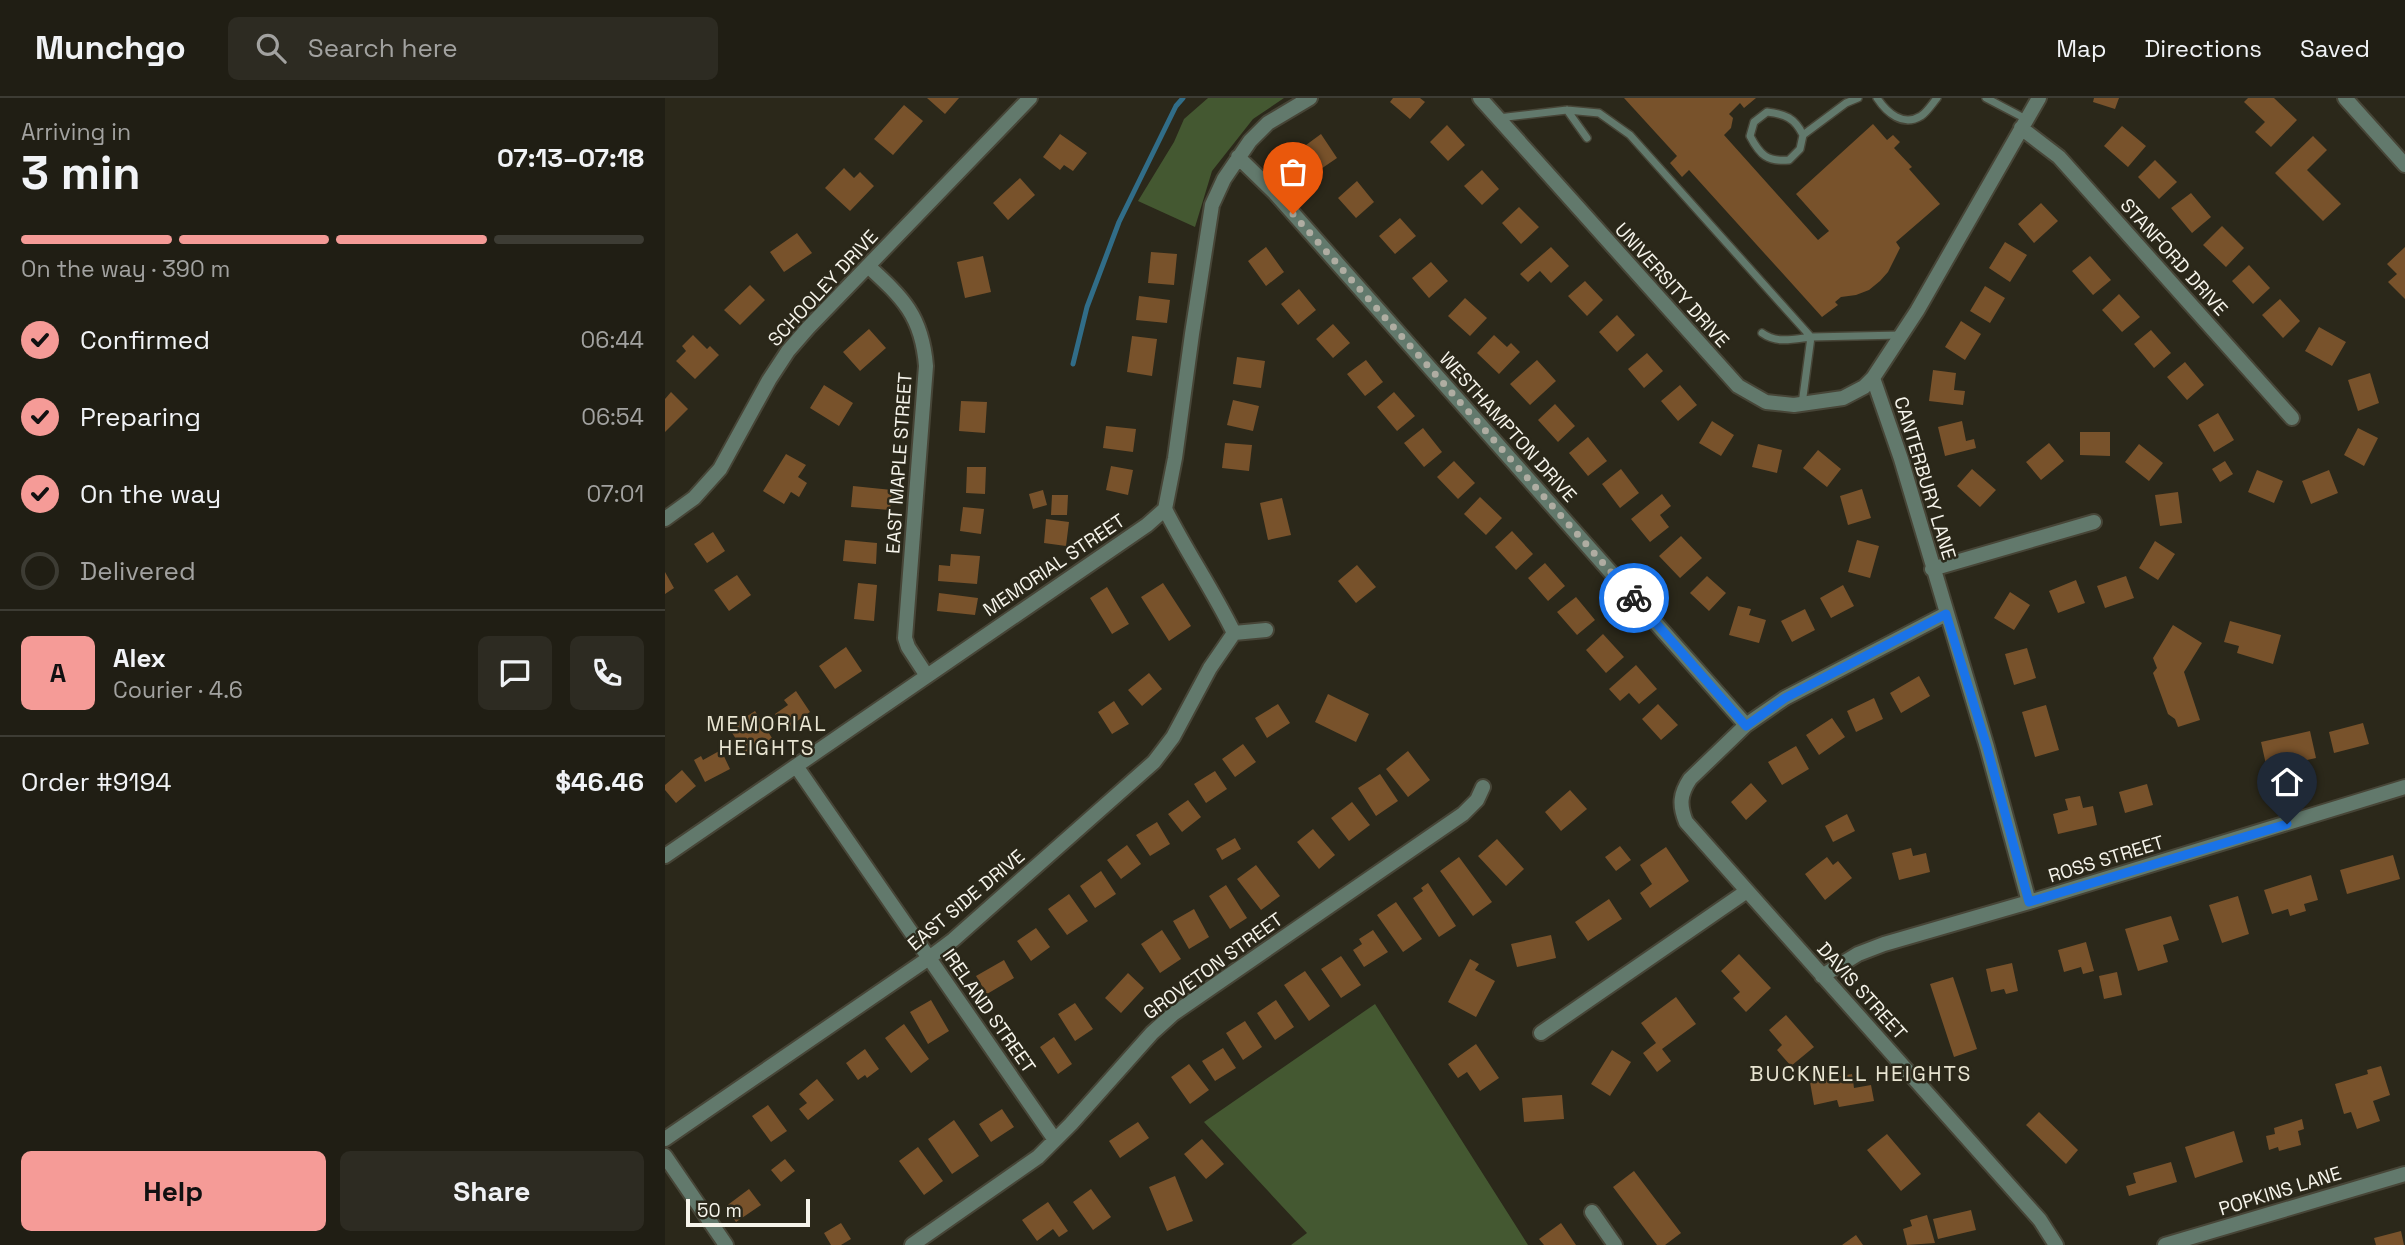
<!DOCTYPE html>
<meta charset="utf-8">
<style>
:root{--surface:#201e14;--page:#2d2b22;--text:#f1f3f6;--muted:#a2a2a0;--line:#3d3c34;--accent:#f59b97}
body{margin:0;font-family:"Space Grotesk",sans-serif;background:var(--page);color:var(--text);height:100vh;display:flex;flex-direction:column;font-size:26px;white-space:nowrap}
*{box-sizing:border-box;margin:0}
p{font-size:23px;color:var(--muted)}
.icon{flex:none;width:38px;height:38px;fill:none;stroke:currentColor;stroke-width:2;stroke-linecap:round;stroke-linejoin:round}
.map{position:relative;flex:1;overflow:hidden}
.sheet{display:flex;flex-direction:column;background:var(--surface);width:665px}
.sheet>*{flex:none}
.scale{position:absolute;left:21px;bottom:18px;width:124px;box-sizing:border-box;padding-left:7px;border:4px solid #f6f4eb;border-top:0;font-size:19px;line-height:24px;white-space:nowrap;color:#f6f4eb;-webkit-text-stroke:5px #2b281a;paint-order:stroke}
.pin{position:absolute;display:grid;place-items:center;width:60px;height:60px;color:#fff;margin:-72px -30px;border-radius:50% 50% 50% 0;rotate:-45deg;box-shadow:0 0 7px #0007}
.pin .icon{rotate:45deg}
.courier{position:absolute;display:grid;place-items:center;width:70px;height:70px;margin:-35px;border:5px solid #1a73e8;border-radius:50%;background:#fff;color:#222;box-shadow:0 2px 9px #0007}
.head em{font-style:normal;font-weight:800}
.head div{display:flex;flex-direction:column-reverse}
.head{display:flex;align-items:center;justify-content:space-between;height:119px;padding:0 21px}
h1{font-size:46px;font-weight:800;line-height:52px}
.bar{display:grid;grid-template-columns:repeat(4,1fr);gap:10px 7px;align-content:center;height:84px;padding:0 21px}
.bar i{height:9px;border-radius:5px;background:var(--line)}
.bar .on{background:var(--accent)}
.bar p{grid-column:span 4}
.line{display:flex;align-items:center;gap:18px;padding:0 21px;border-top:2px solid var(--line)}
.line div{flex:1}
.round{display:grid;place-items:center;flex:none;width:74px;height:74px;border-radius:10px;background:var(--page)}
ol{padding:0 21px;list-style:none}
li{display:flex;align-items:center;gap:21px;height:77px}
li p{margin-inline-start:auto}
li .icon{padding:7px;border-radius:50%;background:var(--accent);color:#111;stroke-width:4}
li:last-child{color:var(--muted)}
li i{width:38px;height:38px;border:4px solid var(--line);border-radius:50%}
.action{display:flex;gap:14px;margin-top:auto;padding:14px 21px}
.action a{flex:1;height:80px;border-radius:10px;background:var(--accent);color:#111;font-size:28px;font-weight:800;line-height:80px;text-align:center}
.action a+a{background:var(--page);color:var(--text)}
header{display:flex;align-items:center;gap:42px;box-sizing:border-box;height:98px;padding:0 35px;background:var(--surface);border-bottom:2px solid var(--line)}
header strong{font-size:33px}
nav{display:flex;gap:38px;margin-inline-start:auto;font-size:24px}
.search{width:490px;height:63px;background:var(--page);display:flex;align-items:center;gap:18px;box-sizing:border-box;padding:0 24px;border-radius:10px;color:var(--muted);font-size:26px}
main{display:flex;flex:1;min-height:0}
.map>svg:first-child{display:block}
.green{fill:#445831}
.lines{fill:none;stroke-linecap:round;stroke-linejoin:round}
.stream{stroke:#316d88;stroke-width:5}
.building{fill:#78522b}
.lane-casing{stroke:#474537;stroke-width:10}
.street-casing{stroke:#474537;stroke-width:18}
.lane{stroke:#62796c;stroke-width:7}
.street{stroke:#62796c;stroke-width:14}
.done{stroke:#afada2;stroke-width:7;stroke-dasharray:0 12.6}
.route{stroke:#1a73e8;stroke-width:9}
.labels{text-anchor:middle;dominant-baseline:central;stroke-width:5;stroke-linejoin:round;paint-order:stroke}
.street-label{font-size:19px;fill:#f6f4eb;stroke:#2b281a}
.neighbourhood-label{font-size:21px;letter-spacing:2px;fill:#e9e5d2;stroke:#2b281a}
</style>
<header>
<strong>Munchgo</strong>
<div class="search"><svg class="icon" aria-label="search" viewBox="0 0 24 24"><circle cx="10" cy="10" r="6"/><path d="M15 15l6 6"/></svg>Search here</div>
<nav><a>Map</a><a>Directions</a><a>Saved</a></nav>
</header>
<main>
<section class="sheet">
<div class="head"><div><h1>3 min</h1><p>Arriving in</p></div><em>07:13–07:18</em></div>
<div class="bar"><i class="on"></i><i class="on"></i><i class="on"></i><i></i><p>On the way · 390 m</p></div>
<ol>
<li><svg class="icon" aria-label="check" viewBox="0 0 24 24"><path d="M5 12l5 5 9-10"/></svg>Confirmed<p>06:44</p></li>
<li><svg class="icon" aria-label="check" viewBox="0 0 24 24"><path d="M5 12l5 5 9-10"/></svg>Preparing<p>06:54</p></li>
<li><svg class="icon" aria-label="check" viewBox="0 0 24 24"><path d="M5 12l5 5 9-10"/></svg>On the way<p>07:01</p></li>
<li><i></i>Delivered</li>
</ol>
<div class="line" style="height:126px"><b class="round" style="background:var(--accent);color:#111">A</b><div><b>Alex</b><p>Courier · 4.6</p></div><a class="round"><svg class="icon" aria-label="chat" viewBox="0 0 24 24"><path d="M4 5h16v11H9l-5 4z"/></svg></a><a class="round"><svg class="icon" aria-label="phone" viewBox="0 0 24 24"><path d="M5 4h4l2 5-3 2q2 4 5 5l2-3 5 2v4C11 20 4 13 5 4z"/></svg></a></div>
<div class="line" style="height:91px"><div>Order #9194</div><b>$46.46</b></div>
<div class="action"><a>Help</a><a>Share</a></div>
</section>
<div class="map">
<svg width="1740" height="1147" viewBox="0 0 1740 1147">
<rect width="100%" height="100%" fill="#2b281a"/>
<!-- green -->
<path class="green" d="M543,0H619L588,21L547,73L530,129L473,103L509,44L519,21Z
M710,906L863,1147H626L642,1135L539,1024Z"/>
<g class="lines">
<!-- stream -->
<path class="stream" d="M408,266L422,209L454,124L511,8L518,0"/>
</g>
<!-- building -->
<path class="building" d="M262,0H294L280,16Z
M728,0H755L760,4L745,21L725,4Z
M959,0H1091L1079,10L1075,5L1064,16L1068,20L1066,30L1059,37L1153,142L1164,133L1131,96L1208,26L1222,42L1228,37L1235,44L1229,50L1247,69L1244,71L1275,106L1231,144L1235,150L1223,174L1215,183L1204,192L1191,197L1176,199L1170,204L1173,207L1157,219L1024,72L1017,79L1005,65L1012,58Z
M1429,0H1454L1450,11L1428,4Z
M1583,0H1609L1632,22L1606,49L1590,34L1600,24L1579,4Z
M239,7L258,23L228,57L209,41Z
M782,27L800,47L783,63L765,44Z
M1457,28L1481,48L1463,69L1439,48Z
M395,36L422,55L408,73L399,67L395,72L378,59Z
M656,36L672,60L653,73L637,50Z
M1648,38L1662,52L1642,72L1676,106L1658,123L1610,75Z
M1490,62L1512,84L1494,101L1473,79Z
M179,70L189,80L195,74L209,88L185,113L160,90Z
M817,72L834,91L817,107L799,88Z
M355,80L370,97L343,122L328,105Z
M692,83L709,104L691,120L673,100Z
M1526,95L1546,119L1527,135L1506,110Z
M1376,105L1393,123L1369,145L1353,126Z
M854,109L874,129L856,146L837,125Z
M735,120L751,138L730,156L714,138Z
M1557,128L1579,150L1561,169L1538,147Z
M132,135L147,155L119,174L105,154Z
M1340,144L1362,157L1345,184L1324,170Z
M601,149L619,174L601,188L583,163Z
M886,149L904,168L886,185L875,173L863,184L855,176Z
M1740,149V201L1723,184L1732,176L1722,166Z
M486,154L512,156L509,187L483,185Z
M318,158L326,194L300,200L292,164Z
M1425,158L1446,182L1428,197L1407,173Z
M766,164L783,183L764,200L747,180Z
M1584,167L1605,190L1588,206L1567,183Z
M920,183L938,202L922,218L903,198Z
M85,187L100,202L75,227L59,212Z
M1320,188L1340,200L1325,225L1305,213Z
M634,191L651,212L633,227L616,206Z
M1454,196L1475,219L1457,234L1437,212Z
M474,198L505,202L502,225L471,222Z
M800,200L822,220L805,238L783,218Z
M1615,201L1635,223L1618,240L1597,217Z
M952,217L970,237L952,254L934,234Z
M1296,223L1316,236L1300,262L1280,249Z
M668,226L685,245L668,260L651,241Z
M1654,229L1681,244L1667,268L1640,253Z
M204,231L221,250L195,273L178,254Z
M1486,232L1506,255L1489,270L1469,246Z
M28,237L42,251L45,248L54,257L30,281L11,263L21,253L17,248Z
M829,237L842,249L846,245L855,254L834,276L812,255Z
M467,238L492,241L487,278L462,274Z
M982,255L998,273L979,290L963,271Z
M572,259L600,263L596,290L568,286Z
M701,262L718,284L700,298L682,276Z
M872,262L891,283L865,307L845,286Z
M1520,264L1539,287L1522,302L1502,279Z
M1268,272L1291,275L1289,292L1300,293L1298,307L1264,303Z
M1705,275L1714,305L1693,313L1683,282Z
M159,287L188,305L174,328L145,310Z
M1015,287L1032,307L1013,323L996,303Z
M6,294L23,311L0,334V301Z
M729,294L750,318L732,333L712,309Z
M568,302L594,308L588,333L562,327Z
M296,303L322,304L320,335L294,333Z
M890,306L910,328L893,344L873,322Z
M1553,315L1569,342L1549,354L1533,327Z
M1047,323L1069,337L1056,358L1034,345Z
M1297,323L1301,343L1309,341L1311,350L1280,358L1273,329Z
M441,328L471,331L468,354L438,350Z
M758,330L777,354L759,369L739,345Z
M1693,330L1713,340L1699,368L1679,357Z
M1415,334H1445V358L1415,357Z
M923,339L942,363L923,378L904,355Z
M560,345L587,347L584,373L557,370Z
M1384,345L1399,363L1376,382L1361,364Z
M1093,346L1117,352L1112,375L1087,369Z
M1474,346L1498,365L1484,383L1460,364Z
M1153,352L1176,371L1162,389L1138,370Z
M121,356L141,367L133,379L142,385L134,399L126,394L119,406L98,393Z
M789,363L810,385L793,401L772,379Z
M1560,363L1568,376L1555,384L1547,371Z
M446,368L468,372L463,397L441,392Z
M302,369H321L320,396L301,395Z
M956,371L974,395L955,410L937,386Z
M1307,371L1331,392L1315,409L1292,388Z
M1592,372L1618,383L1609,405L1583,394Z
M1664,372L1673,395L1646,406L1637,383Z
M188,388L227,392L225,412L186,409Z
M1197,391L1206,420L1183,427L1175,398Z
M378,392L382,407L368,411L364,396Z
M1513,394L1517,425L1495,428L1490,397Z
M997,396L1006,408L995,417L1004,429L985,444L966,421Z
M387,397H403L402,417H386Z
M815,399L837,420L821,437L799,416Z
M617,400L626,437L603,442L595,405Z
M298,409L319,411L316,436L295,433Z
M381,421L404,424L401,448L379,445Z
M847,433L868,456L851,472L830,449Z
M48,434L60,453L42,465L29,446Z
M1016,438L1037,460L1015,480L994,458Z
M180,442L212,445L211,466L178,463Z
M1192,442L1214,448L1205,480L1183,474Z
M1490,443L1510,456L1493,482L1474,470Z
M286,456L315,458L312,486L273,483L274,467L285,468Z
M880,465L900,488L883,503L863,480Z
M692,467L711,489L691,505L673,483Z
M0,474L9,490L0,496Z
M72,477L86,497L64,513L49,492Z
M1042,478L1061,495L1044,513L1025,495Z
M1461,478L1469,500L1440,510L1432,488Z
M1411,482L1420,505L1393,515L1384,493Z
M193,485L212,487L209,523L189,521Z
M498,485L526,528L504,543L476,499Z
M1178,487L1189,508L1166,520L1155,500Z
M442,489L464,526L447,536L425,500Z
M1345,494L1365,507L1349,532L1329,520Z
M274,495L313,500L310,517L272,513Z
M911,499L930,522L912,537L892,514Z
M1073,508L1086,511L1084,517L1101,522L1094,545L1064,537Z
M1140,511L1150,532L1127,544L1116,523Z
M1565,523L1616,537L1608,566L1572,555L1574,548L1559,544Z
M1508,527L1537,545L1519,574L1535,622L1513,629L1510,621L1503,616L1488,575L1492,570L1488,560Z
M938,536L959,559L941,575L921,552Z
M181,549L197,573L170,591L154,568Z
M1362,550L1371,580L1349,587L1340,556Z
M971,567L992,591L974,606L964,595L955,603L944,591Z
M484,575L497,591L477,608L463,592Z
M1254,578L1265,598L1236,615L1225,595Z
M131,593L145,614L121,631L110,616L123,607L119,602Z
M663,596L704,616L691,644L650,624Z
M1209,600L1218,621L1191,634L1182,613Z
M449,603L464,626L447,636L433,614Z
M613,606L625,625L602,640L590,620Z
M993,606L1013,627L996,642L977,621Z
M1381,607L1394,652L1370,659L1357,614Z
M90,613L107,640L81,657L64,630Z
M1167,620L1180,639L1154,657L1141,637Z
M1698,625L1704,646L1669,655L1664,634Z
M1645,633L1651,660L1602,671L1596,644Z
M578,646L591,664L570,679L557,661Z
M1131,648L1144,671L1117,687L1103,664Z
M56,652L65,671L40,684L29,662L36,658L38,662Z
M743,653L765,682L743,699L721,671Z
M17,672L31,688L11,705L0,692V687Z
M550,673L562,691L541,705L529,686Z
M715,676L733,703L711,718L693,690Z
M1086,685L1102,703L1081,722L1066,704Z
M1482,686L1488,707L1460,715L1454,694Z
M905,692L922,711L896,733L880,714Z
M1415,698L1418,710L1428,708L1432,727L1393,736L1388,716L1403,712L1400,701Z
M523,702L536,719L517,734L503,716Z
M687,704L705,727L684,743L666,720Z
M1182,716L1190,733L1168,744L1160,728Z
M492,724L505,746L485,758L471,737Z
M648,731L670,757L654,771L632,744Z
M570,740L576,751L557,762L551,751Z
M832,741L859,771L841,788L813,758Z
M462,747L476,766L456,781L442,762Z
M955,748L966,762L951,773L940,759Z
M1001,749L1024,783L985,810L975,795L987,786L975,767Z
M1246,750L1248,758L1261,755L1265,774L1234,782L1227,755Z
M1728,757L1735,781L1682,796L1675,772Z
M794,759L827,804L808,818L775,773Z
M1162,759L1168,767L1173,763L1187,780L1160,802L1140,776Z
M591,767L615,798L596,812L572,781Z
M436,773L451,796L430,810L415,788Z
M1646,777L1653,802L1639,806L1641,813L1625,818L1623,811L1607,816L1599,792Z
M763,785L791,828L774,839L748,800L758,793L756,790Z
M561,787L582,820L565,831L544,798Z
M404,796L423,823L402,837L383,811Z
M1573,798L1584,836L1557,845L1544,807Z
M944,801L957,821L923,843L910,824Z
M731,804L757,841L738,854L712,817Z
M529,811L544,839L524,851L508,823Z
M1506,818L1514,842L1498,847L1503,864L1473,873L1460,831Z
M371,830L385,849L366,863L352,843Z
M497,832L516,861L495,875L476,846Z
M708,832L723,854L699,869L688,852L697,846L694,841Z
M886,837L891,860L852,869L846,846Z
M1421,844L1429,873L1418,876L1416,869L1399,874L1393,852Z
M1074,856L1106,890L1081,914L1068,900L1075,894L1056,873Z
M676,858L696,887L676,900L656,871Z
M805,861L814,866L810,872L830,883L811,919L783,904Z
M339,862L349,880L322,896L311,878Z
M1347,865L1353,893L1341,896L1339,891L1326,894L1321,871Z
M640,873L665,908L644,923L619,887Z
M1452,874L1457,897L1439,901L1434,878Z
M463,875L479,890L456,915L440,900Z
M1288,879L1312,951L1289,959L1265,886Z
M1011,899L1031,926L997,951L1006,963L992,974L978,955L991,945L976,925Z
M266,902L284,933L263,946L245,914Z
M611,902L629,929L610,942L592,915Z
M410,905L428,931L410,943L393,916Z
M1121,917L1149,949L1126,968L1112,952L1117,947L1104,932Z
M580,923L597,949L578,962L561,935Z
M239,926L264,961L246,975L220,940Z
M389,939L407,966L393,976L375,949Z
M811,946L834,980L815,993L802,974L793,980L783,966Z
M558,950L571,970L550,983L537,963Z
M200,951L214,971L202,980L200,977L193,982L181,965Z
M947,952L966,964L945,998L926,986Z
M524,966L544,992L525,1006L506,979Z
M1716,968L1725,997L1708,1003L1715,1023L1692,1031L1686,1014L1679,1016L1670,986L1703,976L1702,972Z
M1187,976L1189,990L1206,987L1209,1003L1174,1009L1172,1002L1149,1007L1145,984Z
M152,981L169,1002L143,1022L134,1011L142,1005L134,996Z
M897,997L899,1021L859,1024L857,1000Z
M103,1007L122,1033L106,1044L87,1018Z
M337,1011L349,1029L326,1044L314,1026Z
M1374,1014L1413,1052L1401,1066L1361,1027Z
M1637,1021L1639,1031L1633,1033L1636,1047L1614,1053L1613,1049L1604,1052L1601,1038L1610,1036L1609,1030Z
M289,1022L314,1058L287,1076L263,1041Z
M473,1024L484,1040L455,1060L444,1043Z
M1569,1033L1578,1064L1530,1080L1520,1049Z
M1222,1036L1256,1076L1236,1093L1202,1052Z
M537,1041L559,1066L541,1081L519,1056Z
M253,1049L278,1083L259,1097L234,1063Z
M120,1061L130,1073L116,1084L106,1072Z
M1506,1064L1512,1084L1464,1098L1461,1088L1471,1085L1468,1075Z
M969,1073L1016,1135L1000,1147H992L948,1089Z
M510,1078L528,1123L502,1133L484,1089Z
M84,1091L96,1107L71,1124L60,1109Z
M426,1091L446,1119L428,1132L408,1104Z
M383,1104L403,1133L394,1139L388,1131L372,1143L357,1122Z
M1306,1112L1311,1132L1273,1141L1268,1121Z
M1262,1117L1270,1145L1242,1147L1238,1131L1247,1128L1245,1122Z
M176,1125L186,1141L176,1147H166L159,1135Z
M896,1125L911,1147H879L874,1141Z
M1736,1133L1739,1147H1711L1709,1140Z
M1191,1137L1198,1147H1177Z"/>
<g class="lines">
<defs>
<path id="lane" d="M1212,0C1222,15 1238,29 1256,18C1262,14 1267,6 1272,0
M1321,0L1361,21
M902,12L922,40
M833,20L902,12L934,15L965,37L1146,239L1236,237
M1138,37C1130,20 1120,16 1102,14L1089,24L1085,38C1095,57 1102,64 1124,62L1135,51L1138,37L1181,5L1193,0
M1097,235C1112,246 1129,241 1146,239L1137,306"/>
<path id="street" d="M815,0L1073,288L1101,304L1129,307L1178,300L1199,289L1208,280L1252,213L1374,0
M1680,0L1740,67
M1356,30L1394,59L1627,320
M573,59L610,95L1081,627
M203,168C238,200 257,218 261,268L240,540L243,549L262,578
M1208,280L1236,361L1322,649L1364,804
M500,411C521,453 548,492 569,535
M0,421L29,400L55,371L104,282L123,253L143,230L365,0
M1267,471L1429,424
M1281,516L1120,600L1081,627L1025,681C1015,696 1014,707 1021,724L1375,1122L1391,1147
M569,535L601,532
M131,668L390,1042
M0,758L482,427L500,411L510,360L527,236L547,107L559,81L585,43L603,25L645,0
M1157,878L1193,856L1219,846L1364,804L1740,689
M876,935L1082,793
M0,1041L264,860L288,842L489,664L508,639L545,570L569,535
M0,1058L61,1147
M927,1114L950,1147
M247,1147L373,1059L406,1026L487,935L508,916L798,716L812,702L818,689
M1500,1147L1740,1076"/>
</defs>
<!-- lane casing -->
<use href="#lane" class="lane-casing"/>
<!-- street casing -->
<use href="#street" class="street-casing"/>
<!-- lane -->
<use href="#lane" class="lane"/>
<!-- street -->
<use href="#street" class="street"/>
</g>
<g class="lines">
<!-- done -->
<path class="done" d="M628,116L969,500"/>
<!-- route -->
<path class="route" d="M969,500L1081,628L1120,600L1281,516L1322,649L1364,804L1622,726"/>
</g>
<g class="labels">
<!-- street labels -->
<g class="street-label">
<text transform="translate(1509 159) rotate(48)">STANFORD DRIVE</text>
<text transform="translate(1007 187) rotate(48)">UNIVERSITY DRIVE</text>
<text transform="translate(158 190) rotate(-47)">SCHOOLEY DRIVE</text>
<text transform="translate(843 329) rotate(48)">WESTHAMPTON DRIVE</text>
<text transform="translate(234 365) rotate(-86)">EAST MAPLE STREET</text>
<text transform="translate(1260 380) rotate(73)">CANTERBURY LANE</text>
<text transform="translate(389 467) rotate(-34)">MEMORIAL STREET</text>
<text transform="translate(1441 761) rotate(-17)">ROSS STREET</text>
<text transform="translate(301 802) rotate(-40)">EAST SIDE DRIVE</text>
<text transform="translate(548 868) rotate(-36)">GROVETON STREET</text>
<text transform="translate(1197 893) rotate(48)">DAVIS STREET</text>
<text transform="translate(324 913) rotate(55)">IRELAND STREET</text>
<text transform="translate(1615 1093) rotate(-17)">POPKINS LANE</text>
</g>
<!-- neighbourhood labels -->
<g class="neighbourhood-label">
<text x="102" y="625">MEMORIAL<tspan x="102" dy="24">HEIGHTS</tspan></text>
<text x="1196" y="975">BUCKNELL HEIGHTS</text>
</g>
</g>
</svg>
<div class="scale">50 m</div>
<div class="pin" style="left:628px;top:116px;background:#ea580c"><svg class="icon" aria-label="bag" viewBox="0 0 24 24"><path d="M5 8h14l-1 12H6zM9 8a3 3 0 0 1 6 0"/></svg></div>
<div class="pin" style="left:1622px;top:726px;background:#1f2937"><svg class="icon" aria-label="home" viewBox="0 0 24 24"><path d="M3 11l9-7 9 7M6 9v11h12V9"/></svg></div>
<div class="courier" style="left:969px;top:500px"><svg class="icon" aria-label="bike" viewBox="0 0 24 24"><circle cx="6" cy="16" r="4"/><circle cx="18" cy="16" r="4"/><path d="M6 16l4-8h5l3 8M10 8l3 8H6M13 5h3"/></svg></div>
</div>
</main>
